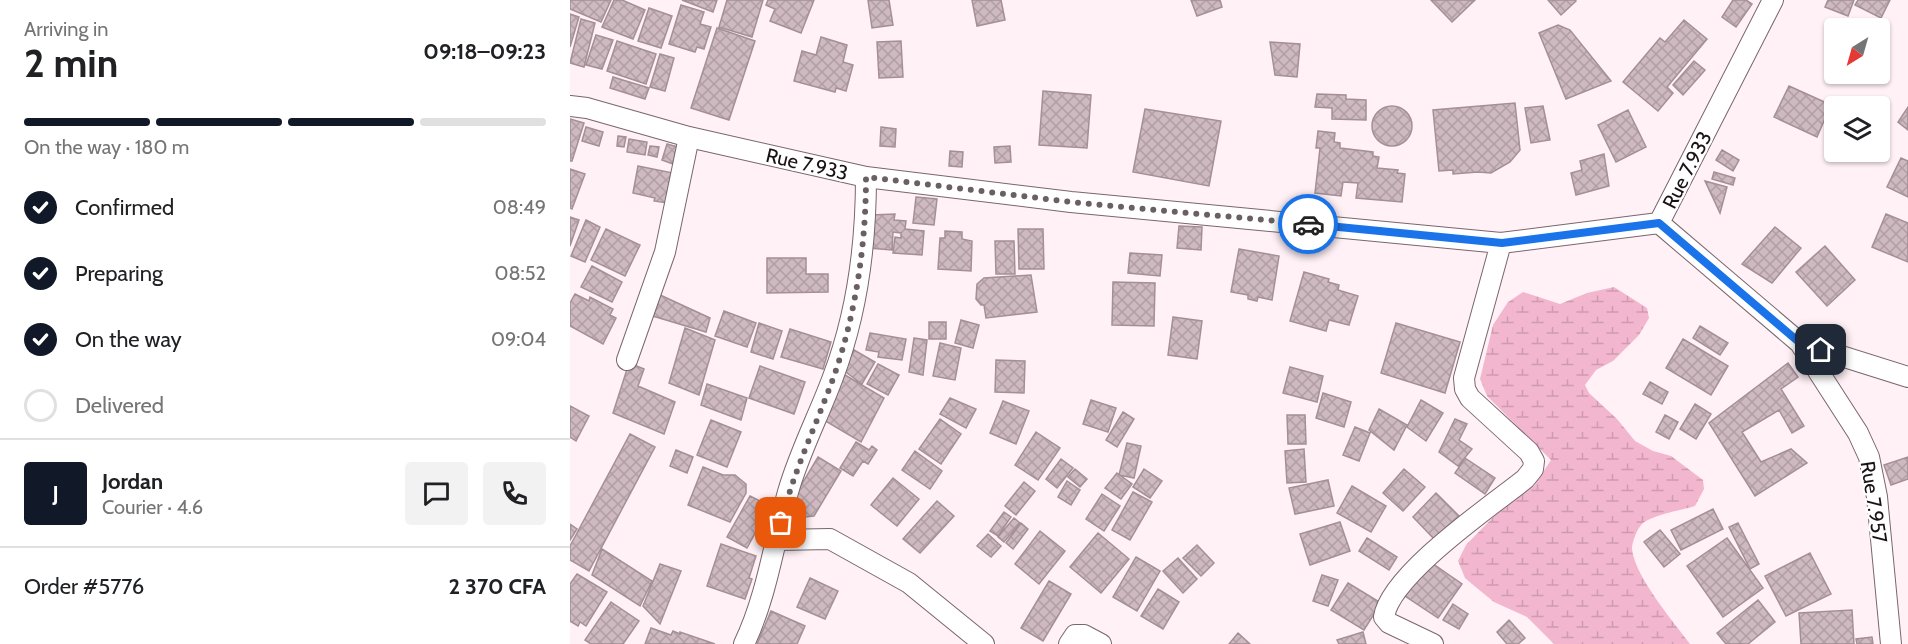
<!DOCTYPE html>
<meta charset="utf-8">
<style>
:root{--surface:#fff;--page:#f2f2f2;--text:#202124;--muted:#757577;--line:#e0e0e0;--accent:#111827}
body{margin:0;font-family:Cabin,sans-serif;background:var(--page);color:var(--text);height:100vh;display:flex;flex-direction:column;font-size:22px;white-space:nowrap}
*{box-sizing:border-box;margin:0}
p{font-size:20px;color:var(--muted)}
.icon{flex:none;width:33px;height:33px;fill:none;stroke:currentColor;stroke-width:2;stroke-linecap:round;stroke-linejoin:round}
.map{position:relative;flex:1;overflow:hidden}
.panel{display:flex;flex-direction:column;background:var(--surface);width:570px}
.panel>*{flex:none}
.needle{width:39px;rotate:217deg}
.fabs{position:absolute;left:1254px;top:18px;display:grid;gap:12px}
.fabs a{display:grid;place-items:center;width:66px;height:66px;border-radius:6px;background:var(--surface);box-shadow:0 2px 4px #0004;font-size:30px}
.pin{position:absolute;display:grid;place-items:center;width:51px;height:51px;color:#fff;margin:-26px;border-radius:12px;box-shadow:0 3px 9px #0006}
.courier{position:absolute;display:grid;place-items:center;width:60px;height:60px;margin:-30px;border:4px solid #1a73e8;border-radius:50%;background:#fff;color:#222;box-shadow:0 2px 8px #0007}
.overview em{font-style:normal;font-weight:700}
.overview div{display:flex;flex-direction:column-reverse}
.overview{display:flex;align-items:center;justify-content:space-between;height:102px;padding:0 24px}
h1{font-size:39px;font-weight:700;line-height:45px}
.bar{display:grid;grid-template-columns:repeat(4,1fr);gap:9px 6px;align-content:center;height:72px;padding:0 24px}
.bar i{height:8px;border-radius:4px;background:var(--line)}
.bar .on{background:var(--accent)}
.bar p{grid-column:span 4}
.line{display:flex;align-items:center;gap:15px;padding:0 24px;border-top:2px solid var(--line)}
.line div{flex:1}
.round{display:grid;place-items:center;flex:none;width:63px;height:63px;border-radius:6px;background:var(--page)}
ol{padding:0 24px;list-style:none}
li{display:flex;align-items:center;gap:18px;height:66px}
li p{margin-inline-start:auto}
li .icon{padding:6px;border-radius:50%;background:var(--accent);color:#fff;stroke-width:4}
li:last-child{color:var(--muted)}
li i{width:33px;height:33px;border:3px solid var(--line);border-radius:50%}
main{display:flex;flex:1;min-height:0}
.map>svg:first-child{display:block}
.wetland{fill:url(#wetland-marsh)}
.building{fill:url(#building-cross-hatch);stroke:#a48f97;stroke-width:1.5}
.lines{fill:none;stroke-linecap:round;stroke-linejoin:round}
.minor-casing{stroke:#79666e;stroke-width:22}
.minor{stroke:#fff;stroke-width:20}
.done{stroke:#6a6064;stroke-width:6;stroke-dasharray:0 10.8}
.route{stroke:#1a73e8;stroke-width:8}
.labels{text-anchor:middle;dominant-baseline:central;stroke-width:4.5;stroke-linejoin:round;paint-order:stroke}
.street-label{font-size:20px;fill:#1a1215;stroke:#fff}
</style>
<main>
<section class="panel">
<div class="overview"><div><h1>2 min</h1><p>Arriving in</p></div><em>09:18–09:23</em></div>
<div class="bar"><i class="on"></i><i class="on"></i><i class="on"></i><i></i><p>On the way · 180 m</p></div>
<ol>
<li><svg class="icon" aria-label="check" viewBox="0 0 24 24"><path d="M5 12l5 5 9-10"/></svg>Confirmed<p>08:49</p></li>
<li><svg class="icon" aria-label="check" viewBox="0 0 24 24"><path d="M5 12l5 5 9-10"/></svg>Preparing<p>08:52</p></li>
<li><svg class="icon" aria-label="check" viewBox="0 0 24 24"><path d="M5 12l5 5 9-10"/></svg>On the way<p>09:04</p></li>
<li><i></i>Delivered</li>
</ol>
<div class="line" style="height:108px"><b class="round" style="background:var(--accent);color:#fff">J</b><div><b>Jordan</b><p>Courier · 4.6</p></div><a class="round"><svg class="icon" aria-label="chat" viewBox="0 0 24 24"><path d="M4 5h16v11H9l-5 4z"/></svg></a><a class="round"><svg class="icon" aria-label="phone" viewBox="0 0 24 24"><path d="M5 4h4l2 5-3 2q2 4 5 5l2-3 5 2v4C11 20 4 13 5 4z"/></svg></a></div>
<div class="line" style="height:78px"><div>Order #5776</div><b>2 370 CFA</b></div>
</section>
<div class="map">
<svg width="1338" height="644" viewBox="0 0 1338 644">
<defs>
<pattern id="wetland-marsh" width="20" height="14" patternUnits="userSpaceOnUse" patternTransform="scale(1.5)"><rect width="20" height="14" fill="#f2b6cf"/><path d="M1 5h8M5 5V1M11 12h8M15 12V8" fill="none" stroke="#cf9bb1"/></pattern>
<pattern id="building-cross-hatch" width="8" height="8" patternUnits="userSpaceOnUse" patternTransform="scale(1.5)"><rect width="8" height="8" fill="#ceb9c1"/><path d="M0 0l8 8M0 8l8-8" fill="none" stroke="#b09ea5"/></pattern>
</defs>
<rect width="100%" height="100%" fill="#fff1f6"/>
<!-- wetland -->
<path class="wetland" d="M1044,287L1077,308L1079,318L1069,335L1043,361L1026,370L1015,385L1019,393L1047,419L1065,441L1083,451L1101,456L1133,480L1134,489L1125,506C1112,510 1082,515 1072,524C1067,529 1062,542 1062,549C1065,577 1103,621 1120,644H984L957,617L924,602L902,584L895,578L888,561L896,545L940,500L964,486L981,460L917,396L910,379L923,325L938,302L953,292L990,304L1017,293Z"/>
<!-- building -->
<path class="building" d="M0,0H41L31,22L0,9Z
M44,0H52L75,10L63,39L32,27Z
M112,0H147L143,12Z
M157,0H193L182,37L149,27Z
M198,0H244L231,33L200,21L205,9L196,5Z
M298,0H319L323,25L302,28Z
M402,0H431L435,20L407,26Z
M621,0H650L652,7L627,16Z
M861,0H905L882,22Z
M978,0H1005L1006,1L991,15Z
M1163,0H1176L1182,4L1166,27L1152,17Z
M1258,0H1284L1278,16L1255,7Z
M1288,0H1320L1311,18L1285,5Z
M111,5L134,12L130,24L141,27L134,49L127,47L125,52L99,44Z
M79,8L102,16L91,48L68,41Z
M0,14L9,17L0,47Z
M11,19L25,23L14,67L0,63Z
M1114,20L1137,39L1097,87L1103,93L1088,111L1053,82L1090,38L1095,42Z
M988,25L1000,30L1041,81L996,99L969,33Z
M147,28L185,41L159,120L121,108Z
M26,35L43,40L32,69L16,65Z
M251,37L277,45L273,62L283,65L276,91L266,88L265,92L224,81L232,51L246,55Z
M47,41L86,54L76,84L37,71Z
M331,41L333,77L309,78L307,42Z
M700,42L730,44L727,77L705,75Z
M90,54L104,58L95,91L80,87Z
M1124,61L1135,70L1113,95L1103,85Z
M43,77L79,88L75,99L40,88Z
M1219,86L1261,105L1247,137L1204,117Z
M473,91L521,95L517,148L469,145Z
M747,94L776,95V99L796,100V120L762,119V108L745,107Z
M945,103L950,150L940,162L921,173L908,172L883,174V170L869,171L863,110Z
M973,106L980,140L961,143L955,108Z
M802 126a20 20 0 1 1 40 0a20 20 0 1 1-40 0Z
M1338,107V130L1328,122Z
M575,109L651,121L639,186L563,172Z
M1058,110L1076,147L1046,162L1028,125Z
M0,119L14,123L2,161H0Z
M16,127L33,132L29,146L12,141Z
M311,127L326,129L325,147L310,146Z
M748,131L765,133L764,142L770,143V148L803,152V156L809,157L807,168L828,170L827,173L835,174L832,202L786,198L788,183L773,182L771,196L745,193L750,148H746Z
M48,136L56,137L54,147L47,146Z
M59,139L77,142L75,155L57,152Z
M97,144L108,147L103,164L92,160Z
M80,146L89,147L87,157L78,155Z
M440,146L441,162L425,163L424,147Z
M1152,150L1169,160L1163,171L1146,160Z
M380,151L393,152L392,167L379,166Z
M1034,154L1039,186L1006,195L1001,173L1012,170L1010,161Z
M1331,158L1338,161V197L1317,187Z
M68,166L103,173L97,203L84,201L85,198L63,193Z
M0,169L15,174L2,209L0,208Z
M1144,172L1165,178L1163,185L1142,179Z
M1135,181L1157,187L1150,213Z
M346,197L367,199L364,225L343,223Z
M325,214L324,220L336,221L335,229L354,231L352,255L323,253L325,237L331,238V233L323,232L322,250L298,248L301,215Z
M1316,214L1338,223V262L1302,247Z
M0,217L9,220L0,246Z
M16,220L30,227L15,262L1,256Z
M609,226L632,227L631,250L607,248Z
M1205,227L1231,248L1202,283L1172,264Z
M36,229L70,245L55,276L21,260Z
M448,229H473L474,269H449Z
M375,231L392,232V239L402,241L401,271L368,269L370,238H375Z
M425,241H444L445,274H426Z
M1255,246L1285,280L1257,306L1226,272Z
M669,249L709,256L702,300L688,297L687,301L678,299V295L661,292Z
M560,253L592,255L590,276L558,273Z
M197,258H236V274H258V292L197,293Z
M22,266L52,282L42,302L11,287Z
M734,272L759,279L758,282L769,285L768,290L788,296L779,325L759,320L756,331L720,321Z
M461,275L467,312L416,318L414,305H411L406,299L407,284L414,278Z
M543,282L585,283L584,326L542,325Z
M5,294L19,301L20,297L43,309L40,315L46,318L33,344L0,326V303Z
M88,294L140,318L136,332L76,314Z
M154,311L186,323L177,347L145,336Z
M603,317L632,321L627,359L598,355Z
M391,320L409,325L403,348L385,343Z
M359,322H376V339H359Z
M189,323L212,331L203,359L181,352Z
M826,323L890,342L875,393L811,373Z
M1130,326L1158,343L1150,355L1123,338Z
M115,328L145,340L129,395L99,383Z
M220,329L261,342L253,369L211,357Z
M300,333L336,339L332,360L308,357L309,352L296,350Z
M344,338L357,340L353,375L339,372Z
M1113,339L1158,366L1141,395L1096,368Z
M370,343L391,348L385,380L363,376Z
M284,350L305,362L292,384L273,370Z
M426,360L455,361L454,393L425,392Z
M59,363L74,369L68,386L105,402L94,434L43,413Z
M1218,363L1228,377L1211,389L1234,426L1222,433L1209,410L1172,432L1191,462L1221,449L1237,463L1185,496L1139,423Z
M308,364L329,375L318,395L297,384Z
M190,366L235,382L224,414L179,398Z
M720,367L753,376L747,402L713,393Z
M275,375L314,398L291,442L252,419Z
M1080,382L1098,392L1092,404L1073,394Z
M137,384L177,398L171,420L131,405Z
M753,393L781,402L774,427L746,418Z
M380,398L406,409L396,428L370,414Z
M521,400L546,408L538,432L513,424Z
M851,400L873,413L856,441L837,427Z
M433,401L459,411L446,444L420,433Z
M1125,404L1141,414L1126,439L1110,429Z
M0,406L19,416L6,441L0,437Z
M809,409L837,425L824,450L799,430Z
M553,412L564,419L547,447L536,440Z
M717,415H735L736,444H718Z
M1095,415L1108,422L1099,439L1086,432Z
M370,419L391,434L371,464L349,449Z
M885,419L897,424L889,440L902,449L888,466L869,452Z
M141,420L171,432L157,467L127,455Z
M785,427L800,433L789,461L773,455Z
M466,432L490,448L468,480L445,465Z
M60,434L85,447L19,571L0,560V546Z
M286,442L299,450L302,446L307,450L298,464L293,461L283,476L270,468Z
M557,443L571,446L564,478L549,475Z
M734,449L736,482L717,483L715,451Z
M106,450L123,457L117,473L100,466Z
M345,451L372,471L360,489L332,470Z
M248,457L271,471L244,516L235,517L223,509L225,505L221,502Z
M1338,457V479L1321,485L1314,465Z
M895,458L925,478L915,494L885,473Z
M491,459L503,468L487,488L476,479Z
M133,467L153,475H165L176,484V493L160,522L118,505Z
M505,469L517,479L510,487L498,477Z
M574,469L592,481L580,498L563,487Z
M834,469L855,487L833,511L813,493Z
M547,473L562,484L551,499L535,488Z
M323,478L349,499L327,526L301,505Z
M758,480L764,506L725,514L719,488Z
M497,481L510,490L501,505L488,497Z
M454,482L465,491L446,515L435,506Z
M782,486L816,506L801,532L767,513Z
M563,492L582,502L560,540L542,530Z
M866,493L890,517L866,541L843,517Z
M532,494L550,506L534,531L516,519Z
M180,496L200,506L177,548L157,537Z
M367,501L384,516L350,553L333,539Z
M1143,509L1153,529L1111,550L1101,530Z
M434,512L441,517L428,536L420,531Z
M444,518L450,523L434,542L428,537Z
M770,522L780,551L740,565L730,534Z
M451,523L458,529L443,549L436,543Z
M1168,523L1189,564L1180,569L1159,527Z
M0,524L7,529L0,540Z
M1090,530L1110,554L1094,567L1074,542Z
M470,531L495,551L469,584L445,564Z
M528,533L559,559L531,593L500,567Z
M418,534L431,546L421,557L407,546Z
M797,538L827,557L819,570L789,551Z
M1157,538L1193,588L1153,617L1117,566Z
M151,544L186,556L179,578L182,579L175,599L137,586Z
M627,545L644,563L631,576L613,558Z
M32,549L82,581L70,606L22,575Z
M1240,553L1261,594L1216,616L1195,576Z
M566,557L590,571L567,611L543,597Z
M608,558L627,579L613,593L593,571Z
M859,561L892,584L868,618L835,596Z
M90,564L111,571L90,624L73,606Z
M7,574L37,592L16,626L10,622L8,626L0,621V584Z
M752,575L768,580L758,606L743,601Z
M240,578L268,591L255,619L227,607Z
M479,581L501,594L473,641L451,628Z
M778,583L811,603L794,630L761,610Z
M588,589L609,602L593,629L571,616Z
M1188,600L1205,622L1178,644H1156L1147,633Z
M41,602L69,621L53,644H21L15,640Z
M883,604L898,614L889,629L873,620Z
M1282,610L1284,644H1231L1229,613Z
M201,611L235,626L227,644H187Z
M939,620L955,638L948,644H937L927,632Z
M81,628L101,635L103,631L110,634V632L145,644H75Z
M793,632L796,644H769L767,640Z
M668,633L680,644H659Z
M1302,637L1303,644H1287L1286,639Z"/>
<g class="lines">
<defs>
<path id="minor" d="M0,106L17,108L119,137L296,177L501,202L931,243L1089,223L1203,0
M1089,223L1230,343L1338,377
M1230,343L1288,433L1299,457L1307,497L1321,644
M57,360L95,252L119,137
M207,540L260,539L339,583L414,644
M174,644C197,596 204,542 218,492C229,453 249,415 263,377C287,314 296,244 296,177
M499,644L505,635H514L531,644
M863,644L819,623L814,617C820,575 921,506 955,479L963,469L964,461L959,452L900,398L895,389L894,378L931,243"/>
</defs>
<!-- minor casing -->
<use href="#minor" class="minor-casing"/>
<!-- minor -->
<use href="#minor" class="minor"/>
</g>
<g class="lines">
<!-- done -->
<path class="done" d="M211,523C223,472 246,426 264,376C286,313 296,244 296,177L501,202L738,224"/>
<!-- route -->
<path class="route" d="M738,224L932,243L1089,223L1230,343L1251,350"/>
</g>
<g class="labels">
<!-- street labels -->
<g class="street-label">
<text transform="translate(237 164) rotate(13)">Rue 7.933</text>
<text transform="translate(1117 170) rotate(-63)">Rue 7.933</text>
<text transform="translate(1304 502) rotate(81)">Rue 7.957</text>
</g>
</g>
</svg>
<div class="fabs">
<a><svg class="needle" viewBox="-14 -14 28 28"><path d="M0-13l5 13h-10z" fill="#e53935"/><path d="M0 13l5-13h-10z" fill="#757577"/></svg></a>
<a><svg class="icon" aria-label="layers" viewBox="0 0 24 24"><path d="M12 4l9 5-9 5-9-5zM3 14l9 5 9-5"/></svg></a>
</div>
<div class="pin" style="left:211px;top:523px;background:#ea580c"><svg class="icon" aria-label="bag" viewBox="0 0 24 24"><path d="M5 8h14l-1 12H6zM9 8a3 3 0 0 1 6 0"/></svg></div>
<div class="pin" style="left:1251px;top:350px;background:#1f2937"><svg class="icon" aria-label="home" viewBox="0 0 24 24"><path d="M3 11l9-7 9 7M6 9v11h12V9"/></svg></div>
<div class="courier" style="left:738px;top:224px"><svg class="icon" aria-label="car" viewBox="0 0 24 24"><path d="M5 17H2v-5l4-1 3-4h7l3 4 3 1v5h-3M9 17h6M6 11h13"/><circle cx="7" cy="17" r="2"/><circle cx="17" cy="17" r="2"/></svg></div>
</div>
</main>
